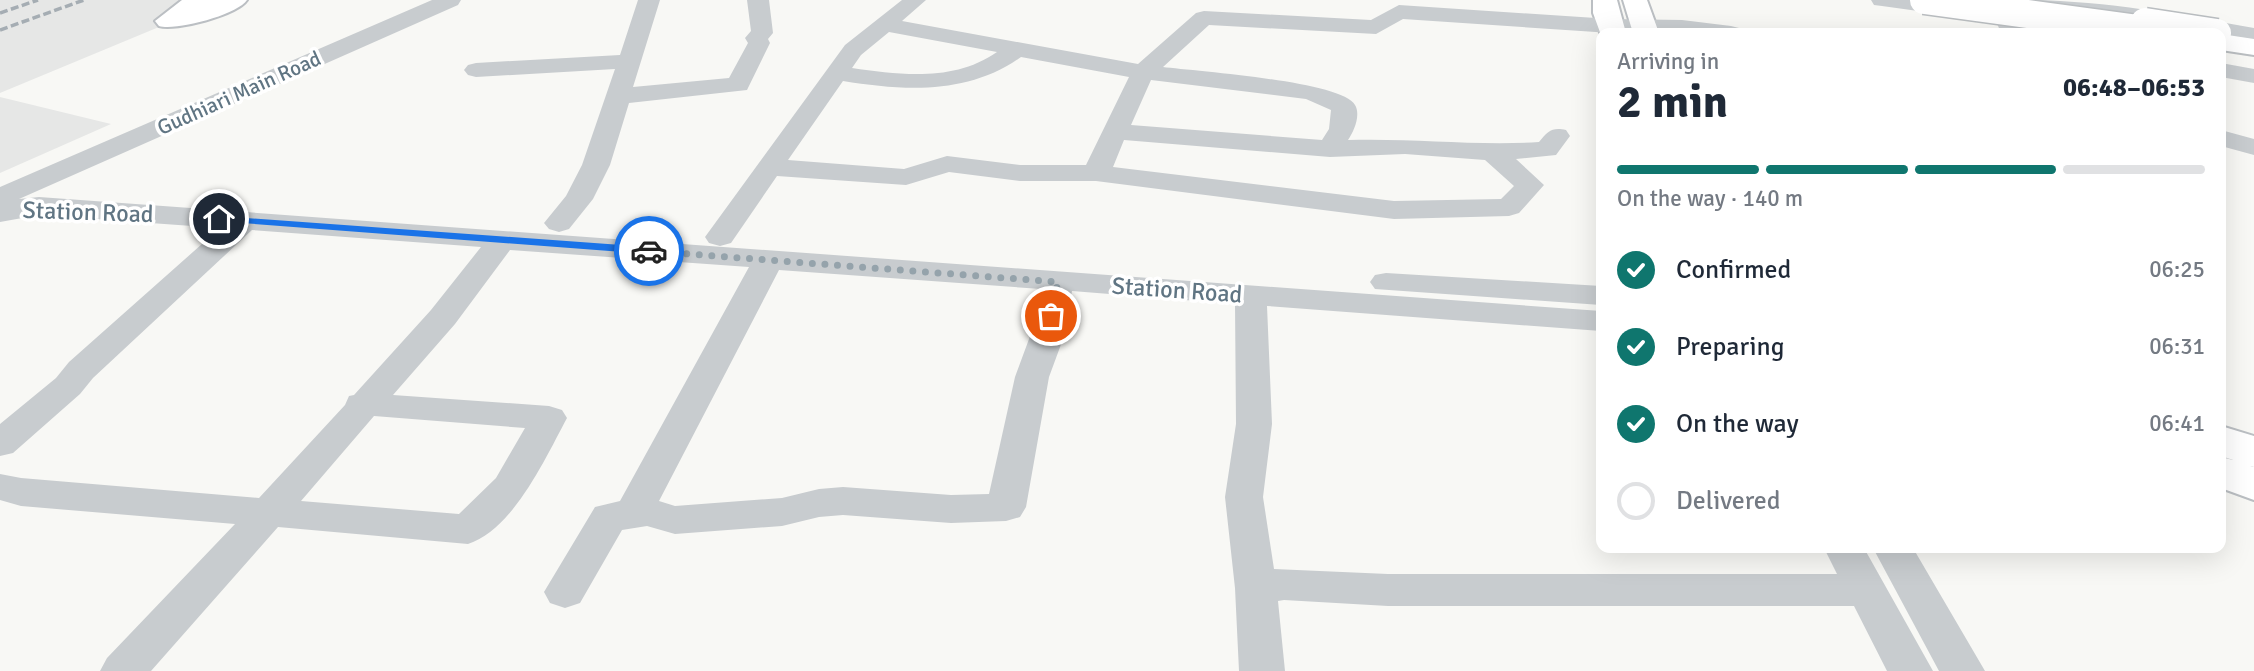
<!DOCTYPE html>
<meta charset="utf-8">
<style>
:root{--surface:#fff;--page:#f2f2f3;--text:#1f2937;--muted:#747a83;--line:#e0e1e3;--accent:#0f766e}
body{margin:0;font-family:Signika,sans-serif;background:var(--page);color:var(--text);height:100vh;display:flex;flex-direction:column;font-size:26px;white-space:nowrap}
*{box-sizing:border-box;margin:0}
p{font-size:23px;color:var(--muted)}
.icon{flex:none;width:38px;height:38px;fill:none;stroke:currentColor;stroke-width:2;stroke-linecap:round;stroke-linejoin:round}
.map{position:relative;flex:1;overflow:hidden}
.panel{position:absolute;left:1596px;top:28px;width:630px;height:525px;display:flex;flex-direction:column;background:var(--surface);border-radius:14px;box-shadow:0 7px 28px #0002}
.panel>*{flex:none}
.pin{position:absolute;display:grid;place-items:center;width:60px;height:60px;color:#fff;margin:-30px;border:4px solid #fff;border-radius:50%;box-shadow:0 2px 7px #0007}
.courier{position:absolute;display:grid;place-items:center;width:70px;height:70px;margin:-35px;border:5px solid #1a73e8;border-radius:50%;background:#fff;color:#222;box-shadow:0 2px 9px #0007}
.overview em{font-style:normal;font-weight:800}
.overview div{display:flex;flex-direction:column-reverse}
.overview{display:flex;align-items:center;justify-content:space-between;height:119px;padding:0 21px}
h1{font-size:46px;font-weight:800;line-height:52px}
.bar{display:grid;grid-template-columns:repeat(4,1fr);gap:10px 7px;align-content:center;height:84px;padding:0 21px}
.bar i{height:9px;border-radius:5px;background:var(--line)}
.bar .on{background:var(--accent)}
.bar p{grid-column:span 4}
ol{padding:0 21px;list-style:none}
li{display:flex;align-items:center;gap:21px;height:77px}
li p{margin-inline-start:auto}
li .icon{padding:7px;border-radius:50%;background:var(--accent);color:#fff;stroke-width:4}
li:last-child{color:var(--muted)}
li i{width:38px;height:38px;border:4px solid var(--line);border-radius:50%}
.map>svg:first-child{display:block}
.built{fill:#e6e7e6}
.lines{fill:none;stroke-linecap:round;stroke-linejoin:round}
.major-casing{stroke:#bbbfc3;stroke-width:4}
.highway-casing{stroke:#babec1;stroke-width:4}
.minor{fill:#c8cccf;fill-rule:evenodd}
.major{fill:#fff;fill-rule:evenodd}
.highway{fill:#fff;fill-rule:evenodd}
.rail{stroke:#a5adb3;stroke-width:3.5;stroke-dasharray:8 3.5;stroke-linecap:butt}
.highway-bridge-casing{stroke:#babec1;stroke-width:31;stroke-linecap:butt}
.highway-bridge{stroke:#fff;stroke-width:28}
.route{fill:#1a73e8}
.done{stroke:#95a3ab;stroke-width:7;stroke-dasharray:0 12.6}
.labels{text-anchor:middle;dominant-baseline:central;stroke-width:7;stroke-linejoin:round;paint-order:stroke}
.far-street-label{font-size:21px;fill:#607583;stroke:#fff}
.street-label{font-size:24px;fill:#607583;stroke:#fff}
</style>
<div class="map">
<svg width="2254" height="671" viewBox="0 0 2254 671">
<rect width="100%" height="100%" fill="#f8f8f5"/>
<!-- built -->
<path class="built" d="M0,0H224L0,93Z
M0,97L111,124L0,173Z"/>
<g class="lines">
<defs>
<path id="major" d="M182,0H247C237,15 176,31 159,26L155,21Z
M1593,0H1617L1626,33L1601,35L1593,13Z
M1623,0H1647L1659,33H1633Z
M2221,426L2254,436V467L2243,464L2254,467V500L2221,488V457L2233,460L2221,456Z"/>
<path id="highway" d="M2221,34L2254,39V55L2221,50Z"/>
</defs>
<!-- major casing -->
<use href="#major" class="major-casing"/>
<!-- highway casing -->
<use href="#highway" class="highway-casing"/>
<!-- minor -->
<path class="minor" d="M432,0H461L458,5L19,199L39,197L1601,311V331L1267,306L1272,424L1263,497L1274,569L1388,574H1837L1824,548H1864L1933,671H1887L1854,606H1388L1284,600L1278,601L1285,671H1239L1235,588L1225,497L1236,424L1235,304L1072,291L1063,339L1049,377L1026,507L1020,517L1006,521L951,523L843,515L819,517L782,526L675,534L647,526L622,530L580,603L565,608L550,603L544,592L595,507L620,501L749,267L510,250L455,324L393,395L549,406L562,410L567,418C546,457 513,530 468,544L278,527L151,671H100L107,658L235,524L21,506L0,500V474L21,478L259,498L345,405L349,396L354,395L431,310L481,247L252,230L93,378L80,394L13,453L0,456V424L56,378L69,362L220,228L39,215L0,222V187ZM779,270L1041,289L1029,339L1015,377L989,494L951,495L843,487L819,489L782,498L675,506L659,501ZM374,416L525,428L496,478L459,514L301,501Z
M638,0H660L633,87L729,78L748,43L745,38L751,31L747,0H769L773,33L768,39L770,43L747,90L629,103L610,165L593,199L569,229L559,232L549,229L544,223L566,196L582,165L615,69L476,77L468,75L464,70L468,65L476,63L620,55Z
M902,0H926L902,21L1138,64L1196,13L1204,11L1371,20L1399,5L1611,19L1682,20L1731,26L1739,28L1742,33H1611L1403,19L1376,34L1209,25L1163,67C1194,71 1342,81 1355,105C1361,115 1354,131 1348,140C1413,138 1475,146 1539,142C1548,131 1552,127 1566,130L1570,136L1556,155L1516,159L1544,185L1519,213L1509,216L1394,219L1096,181H1020L949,172L906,185L777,176L731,243L720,246L709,243L705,237L845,45ZM889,32L997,52C954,82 901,75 852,68L861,55ZM1021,57L1129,77L1086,165H1020L947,156L904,169L788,160L843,81C905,91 968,95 1021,57ZM1151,80L1306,99L1331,110L1329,129L1322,140L1131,125ZM1124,140L1330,157L1405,154L1485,160L1514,186L1501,199L1394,201L1113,167Z
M1871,0H1934L1962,4L1965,9L1962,14L1954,16L1882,6L1874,5Z
M1979,0H2001L2017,19L2023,33H2001L1996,21Z
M2021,0C2101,0 2175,14 2254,28V42L2221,36V33L2032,6L2024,5Z
M2221,63L2254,69V83L2221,77Z
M2221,130L2254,139V155L2221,146Z
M1386,273L1601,286V305L1375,289L1370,282L1375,275Z
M1873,548H1913L1985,671H1939Z"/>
<!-- major -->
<use href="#major" class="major"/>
<!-- highway -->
<use href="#highway" class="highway"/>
<!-- rail -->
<path class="rail" d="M0,13L38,0
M0,30L84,0"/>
<defs>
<path id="highway-bridge" d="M1924,0L2168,33
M2145,22L2217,33"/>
</defs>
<!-- highway-bridge casing -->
<use href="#highway-bridge" class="highway-bridge-casing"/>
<!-- highway-bridge -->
<use href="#highway-bridge" class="highway-bridge"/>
</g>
<!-- route -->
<path class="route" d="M219,216L649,247L654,251L649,254L215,221L214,219Z"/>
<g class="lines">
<!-- done -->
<path class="done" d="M649,251L1058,282L1051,316"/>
</g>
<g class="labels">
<!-- far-street labels -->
<g class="far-street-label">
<text transform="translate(239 93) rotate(-24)">Gudhiari Main Road</text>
</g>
<!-- street labels -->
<g class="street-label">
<text transform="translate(88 212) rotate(2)">Station Road</text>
<text transform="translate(1177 290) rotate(4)">Station Road</text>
</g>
</g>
</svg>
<div class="pin" style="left:1051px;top:316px;background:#ea580c"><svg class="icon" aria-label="bag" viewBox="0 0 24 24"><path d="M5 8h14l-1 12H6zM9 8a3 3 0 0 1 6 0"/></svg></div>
<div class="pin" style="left:219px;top:219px;background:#1f2937"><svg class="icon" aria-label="home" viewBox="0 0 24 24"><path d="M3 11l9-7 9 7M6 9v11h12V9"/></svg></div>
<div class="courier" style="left:649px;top:251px"><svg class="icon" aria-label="car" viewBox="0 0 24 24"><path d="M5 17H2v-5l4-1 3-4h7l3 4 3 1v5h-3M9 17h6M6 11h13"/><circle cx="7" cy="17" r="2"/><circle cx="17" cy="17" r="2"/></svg></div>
<section class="panel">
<div class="overview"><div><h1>2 min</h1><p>Arriving in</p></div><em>06:48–06:53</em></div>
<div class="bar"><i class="on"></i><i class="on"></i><i class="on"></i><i></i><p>On the way · 140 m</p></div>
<ol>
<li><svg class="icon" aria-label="check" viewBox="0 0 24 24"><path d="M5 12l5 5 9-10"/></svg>Confirmed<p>06:25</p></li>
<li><svg class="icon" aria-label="check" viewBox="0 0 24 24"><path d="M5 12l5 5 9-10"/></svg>Preparing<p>06:31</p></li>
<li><svg class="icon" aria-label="check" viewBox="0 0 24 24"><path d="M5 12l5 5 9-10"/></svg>On the way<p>06:41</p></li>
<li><i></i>Delivered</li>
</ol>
</section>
</div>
